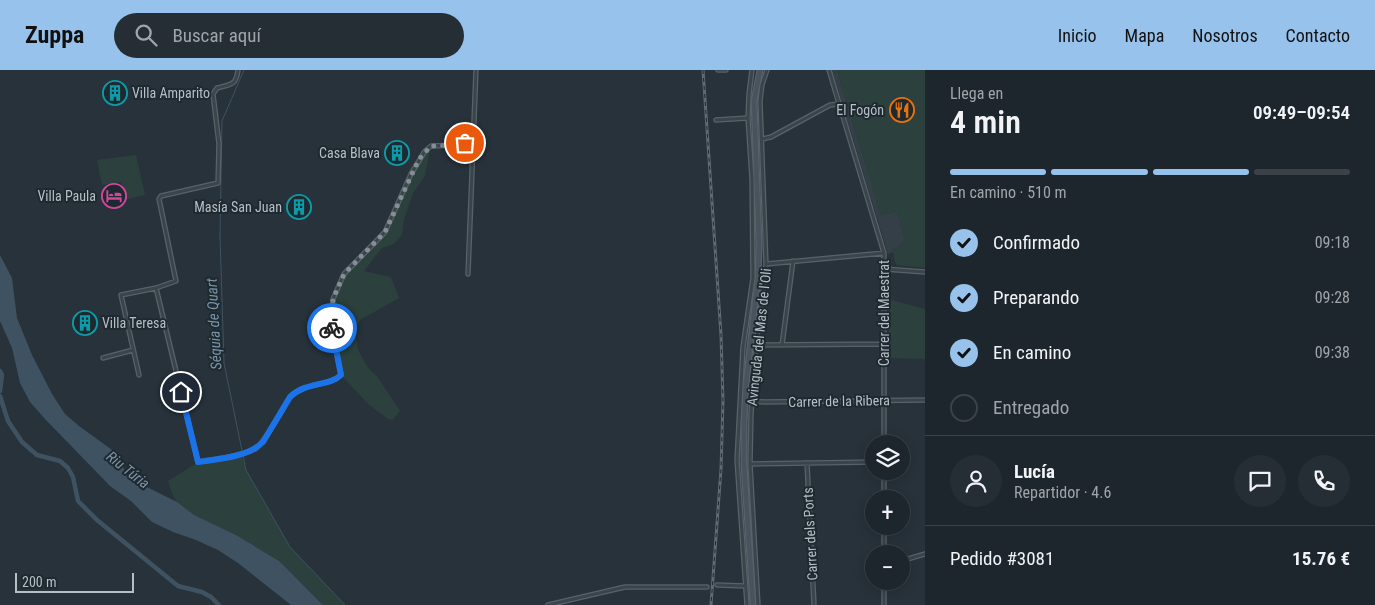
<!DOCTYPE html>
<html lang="es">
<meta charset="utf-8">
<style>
:root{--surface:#1d262c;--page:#252e34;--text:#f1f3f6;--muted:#a0a5a9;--line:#3b4348;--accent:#96c2ec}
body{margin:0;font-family:"Roboto Condensed",sans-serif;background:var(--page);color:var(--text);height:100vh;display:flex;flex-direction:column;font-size:19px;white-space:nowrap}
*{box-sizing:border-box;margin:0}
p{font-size:16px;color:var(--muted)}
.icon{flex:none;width:28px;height:28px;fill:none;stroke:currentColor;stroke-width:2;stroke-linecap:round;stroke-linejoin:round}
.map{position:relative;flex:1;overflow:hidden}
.drawer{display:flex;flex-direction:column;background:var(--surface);width:450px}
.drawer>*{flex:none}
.buttons{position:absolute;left:865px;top:365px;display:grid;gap:10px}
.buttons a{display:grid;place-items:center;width:45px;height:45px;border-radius:50%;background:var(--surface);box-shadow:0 2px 12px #0003,0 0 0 1px var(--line);font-size:25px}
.scale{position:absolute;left:15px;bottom:12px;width:119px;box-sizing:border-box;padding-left:5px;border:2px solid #b6bfc7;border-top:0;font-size:14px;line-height:18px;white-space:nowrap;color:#b6bfc7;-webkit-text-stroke:4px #1f2930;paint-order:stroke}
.pin{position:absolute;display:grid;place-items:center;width:42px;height:42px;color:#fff;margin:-21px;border:2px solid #fff;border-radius:50%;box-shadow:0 1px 5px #0007}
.courier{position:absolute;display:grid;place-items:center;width:50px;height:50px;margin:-25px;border:4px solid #1a73e8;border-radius:50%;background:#fff;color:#222;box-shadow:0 1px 6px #0007}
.head em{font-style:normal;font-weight:600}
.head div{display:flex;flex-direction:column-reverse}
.head{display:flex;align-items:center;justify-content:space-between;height:85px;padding:0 25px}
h1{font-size:32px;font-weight:600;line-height:38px}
.bar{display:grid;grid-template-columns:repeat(4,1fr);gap:8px 5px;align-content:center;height:60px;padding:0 25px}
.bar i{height:6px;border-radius:4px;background:var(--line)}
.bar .active{background:var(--accent)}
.bar p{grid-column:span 4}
.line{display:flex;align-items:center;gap:12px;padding:0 25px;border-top:1px solid var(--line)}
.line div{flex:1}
.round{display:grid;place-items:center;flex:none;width:52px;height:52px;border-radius:26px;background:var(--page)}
ol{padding:0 25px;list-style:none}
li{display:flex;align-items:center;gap:15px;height:55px}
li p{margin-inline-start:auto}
li .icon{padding:5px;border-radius:50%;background:var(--accent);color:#111;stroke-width:4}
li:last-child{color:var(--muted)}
li i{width:28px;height:28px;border:2px solid var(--line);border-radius:50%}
header{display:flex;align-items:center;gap:30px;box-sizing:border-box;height:70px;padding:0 25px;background:var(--accent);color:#111}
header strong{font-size:24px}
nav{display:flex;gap:28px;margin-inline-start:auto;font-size:18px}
.search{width:350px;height:45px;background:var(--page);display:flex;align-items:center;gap:12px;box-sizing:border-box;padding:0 18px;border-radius:28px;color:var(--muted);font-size:19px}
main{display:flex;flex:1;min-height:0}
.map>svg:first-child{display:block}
.airport{fill:#353f48}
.green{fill:#2c403e}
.water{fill:#3e5262}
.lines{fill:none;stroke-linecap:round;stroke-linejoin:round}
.stream{stroke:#3e5262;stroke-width:1}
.canal{stroke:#3e5262;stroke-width:4.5}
.street-casing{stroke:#586269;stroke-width:5.5}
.secondary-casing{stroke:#586269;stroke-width:7}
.street{stroke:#3a444b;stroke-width:3}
.secondary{stroke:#49535e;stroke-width:4.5}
.rail-casing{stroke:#5f6a74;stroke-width:3}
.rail{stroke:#1f2930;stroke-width:1;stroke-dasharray:4;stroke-linecap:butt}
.done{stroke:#848e96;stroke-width:5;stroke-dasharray:0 9}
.route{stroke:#1a73e8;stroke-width:6}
.labels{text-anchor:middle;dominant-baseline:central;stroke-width:4;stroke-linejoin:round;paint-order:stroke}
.poi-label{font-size:14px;fill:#b6bfc7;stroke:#1f2930;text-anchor:end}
.street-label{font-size:14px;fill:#b6bfc7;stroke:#1f2930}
.water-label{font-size:15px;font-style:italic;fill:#7a93a7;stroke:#1f2930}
</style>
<header>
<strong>Zuppa</strong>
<div class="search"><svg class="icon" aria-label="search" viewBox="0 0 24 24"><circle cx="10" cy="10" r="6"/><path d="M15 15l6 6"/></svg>Buscar aquí</div>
<nav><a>Inicio</a><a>Mapa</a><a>Nosotros</a><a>Contacto</a></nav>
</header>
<main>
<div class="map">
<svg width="925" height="535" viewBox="0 0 925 535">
<rect width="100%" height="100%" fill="#27323b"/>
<!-- airport -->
<path class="airport" d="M832,0H837L881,145L897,141L904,167V171L898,177L892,179L893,182L888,184Z"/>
<!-- green -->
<path class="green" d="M837,0H925V198L896,195L892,179L902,174L904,167L897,141L881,146Z
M430,80L425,106L413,123L404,150L402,165L394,174L382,178L364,201L391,207L399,228L360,250L355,260L358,280L368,298L377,306L400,341L393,350L388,349L369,335L341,305L331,246L337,216L344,204L385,162L406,115L425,81Z
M136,85L145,125L124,130L121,112L102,115L97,90Z
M888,229L925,239V289L889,288Z
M241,384L246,400L290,477L345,535H323C298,508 269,484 237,466C220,456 189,447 177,432C173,427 170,418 168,411L198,392Z"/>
<!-- water -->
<path class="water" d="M0,185L12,208L17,248L32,285L52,324L65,344L79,356L115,382L124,399L139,413L177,432L194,445L236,465L279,491L323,535H291L238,493L218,480L196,470L173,462L152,452L131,431L110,416L45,349L30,332L20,313L12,278L0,251Z"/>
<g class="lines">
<!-- stream -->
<path class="stream" d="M244,0L222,51L220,166L224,293L246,400L290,477L345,535"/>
<!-- canal -->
<path class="canal" d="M0,301L2,305L0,321
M0,326L8,351L22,372L37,385L60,391L68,398L73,407L78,431L97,450L178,516L202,522L211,527L219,535"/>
<defs>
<path id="street" d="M238,0C236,16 231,14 217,18L213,24L219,74L218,113L161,126L159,129L176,211L156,218L198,392C215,389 241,387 255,379C265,373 283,338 290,327C306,311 329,317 341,305L332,261L331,246L333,229L344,204L385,162L411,104L425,81L431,76L458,75L473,70
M718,0H726
M829,0L884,183V374
M716,50L748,48
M762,69L771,67L830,35L839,34
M766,194L884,183
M884,199L925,202
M468,204L476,0
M756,275L884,274
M782,275L793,191
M103,288L133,280
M139,305L121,225L156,218
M752,332L925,330
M807,393L814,535
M750,394L874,392
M884,429V401
M884,484V456
M901,491L925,484
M717,515L745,516
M548,535L625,517H707
M747,535L737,390L743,277L753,208L752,109L748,48L749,24L752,0
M758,535L750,394L751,344L756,275L766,194L760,31L762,15L767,0
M884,535V511"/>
<path id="secondary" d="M753,535L744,394V353L746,314L758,207L759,175L754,31L760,0"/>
</defs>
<!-- street casing -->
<use href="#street" class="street-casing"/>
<!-- secondary casing -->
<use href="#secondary" class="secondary-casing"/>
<!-- street -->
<use href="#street" class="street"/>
<!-- secondary -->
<use href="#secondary" class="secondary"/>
<defs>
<path id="rail" d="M703,0L721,265L723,331L721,399L711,535"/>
</defs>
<!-- rail casing -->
<use href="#rail" class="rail-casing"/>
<!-- rail -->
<use href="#rail" class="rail"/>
</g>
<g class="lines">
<!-- done -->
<path class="done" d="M332,258L333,229L344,204L385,162L419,89L431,76L458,75L465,73"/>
<!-- route -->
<path class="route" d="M181,322L198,392C219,389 248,387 263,372L290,327C306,311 329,317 341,305L332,258"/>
</g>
<!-- icons -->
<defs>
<symbol id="building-ring" viewBox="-11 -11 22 22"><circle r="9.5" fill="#1f2930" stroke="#0f9aa8" stroke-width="1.5"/><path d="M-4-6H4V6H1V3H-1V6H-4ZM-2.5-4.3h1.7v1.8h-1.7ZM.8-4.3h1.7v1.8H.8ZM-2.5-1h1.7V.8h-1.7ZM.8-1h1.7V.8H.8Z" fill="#0f9aa8"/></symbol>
<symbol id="restaurant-ring" viewBox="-11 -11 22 22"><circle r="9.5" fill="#1f2930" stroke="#e8710a" stroke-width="1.5"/><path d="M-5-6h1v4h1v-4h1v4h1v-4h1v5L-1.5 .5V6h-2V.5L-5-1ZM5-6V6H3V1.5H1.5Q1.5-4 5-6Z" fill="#e8710a"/></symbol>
<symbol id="hotel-ring" viewBox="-11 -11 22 22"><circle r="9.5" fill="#1f2930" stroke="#d1479c" stroke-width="1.5"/><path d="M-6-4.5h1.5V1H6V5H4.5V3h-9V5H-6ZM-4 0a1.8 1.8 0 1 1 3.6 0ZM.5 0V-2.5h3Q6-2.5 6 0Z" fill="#d1479c"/></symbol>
</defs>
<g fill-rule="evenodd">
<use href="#building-ring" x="101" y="9" width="28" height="28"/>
<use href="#restaurant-ring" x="888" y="26" width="28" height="28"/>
<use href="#building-ring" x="383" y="69" width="28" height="28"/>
<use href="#hotel-ring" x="100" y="112" width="28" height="28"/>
<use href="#building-ring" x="285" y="123" width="28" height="28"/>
<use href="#building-ring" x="71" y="239" width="28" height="28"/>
</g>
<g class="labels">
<!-- poi labels -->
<g class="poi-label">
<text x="132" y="23" text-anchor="start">Villa Amparito</text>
<text x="884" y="40">El Fogón</text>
<text x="380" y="83">Casa Blava</text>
<text x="96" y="126">Villa Paula</text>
<text x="282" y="137">Masía San Juan</text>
<text x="102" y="253" text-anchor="start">Villa Teresa</text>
</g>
<!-- street labels -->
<g class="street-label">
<text transform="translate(884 243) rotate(-90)">Carrer del Maestrat</text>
<text transform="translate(759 267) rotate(-84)">Avinguda del Mas de l'Oli</text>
<text transform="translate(839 331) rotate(-1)">Carrer de la Ribera</text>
<text transform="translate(810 464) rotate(-93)">Carrer dels Ports</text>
</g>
<!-- water labels -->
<g class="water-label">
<text transform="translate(214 254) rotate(-93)">Séquia de Quart</text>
<text transform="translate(128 400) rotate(38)">Riu Túria</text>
</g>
</g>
</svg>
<div class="buttons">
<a><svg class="icon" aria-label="layers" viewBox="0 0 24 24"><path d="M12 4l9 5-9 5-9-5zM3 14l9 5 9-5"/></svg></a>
<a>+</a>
<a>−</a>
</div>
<div class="scale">200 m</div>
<div class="pin" style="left:465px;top:73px;background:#ea580c"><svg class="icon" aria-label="bag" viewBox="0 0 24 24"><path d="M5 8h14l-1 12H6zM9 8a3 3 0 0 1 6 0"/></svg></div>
<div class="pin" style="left:181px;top:322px;background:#1f2937"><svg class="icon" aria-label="home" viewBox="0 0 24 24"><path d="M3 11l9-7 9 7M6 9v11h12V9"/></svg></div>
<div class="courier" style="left:332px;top:258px"><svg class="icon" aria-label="bike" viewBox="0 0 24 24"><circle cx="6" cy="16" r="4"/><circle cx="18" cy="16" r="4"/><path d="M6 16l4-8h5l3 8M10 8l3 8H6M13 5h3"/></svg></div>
</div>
<section class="drawer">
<div class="head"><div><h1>4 min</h1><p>Llega en</p></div><em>09:49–09:54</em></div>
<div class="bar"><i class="active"></i><i class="active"></i><i class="active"></i><i></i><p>En camino · 510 m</p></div>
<ol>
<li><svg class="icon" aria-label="check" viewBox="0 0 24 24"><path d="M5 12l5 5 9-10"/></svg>Confirmado<p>09:18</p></li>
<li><svg class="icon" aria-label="check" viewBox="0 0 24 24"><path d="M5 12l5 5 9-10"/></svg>Preparando<p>09:28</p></li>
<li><svg class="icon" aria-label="check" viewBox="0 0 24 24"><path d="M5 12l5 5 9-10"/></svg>En camino<p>09:38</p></li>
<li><i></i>Entregado</li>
</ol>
<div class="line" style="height:90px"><a class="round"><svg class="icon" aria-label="person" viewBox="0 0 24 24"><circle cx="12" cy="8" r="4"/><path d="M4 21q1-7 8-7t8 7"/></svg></a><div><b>Lucía</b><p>Repartidor · 4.6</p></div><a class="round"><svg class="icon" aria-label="chat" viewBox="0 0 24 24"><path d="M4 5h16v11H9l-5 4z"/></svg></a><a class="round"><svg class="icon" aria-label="phone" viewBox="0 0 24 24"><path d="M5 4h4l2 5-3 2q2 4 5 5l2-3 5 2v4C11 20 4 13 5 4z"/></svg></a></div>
<div class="line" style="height:65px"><div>Pedido #3081</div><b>15.76 €</b></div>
</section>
</main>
